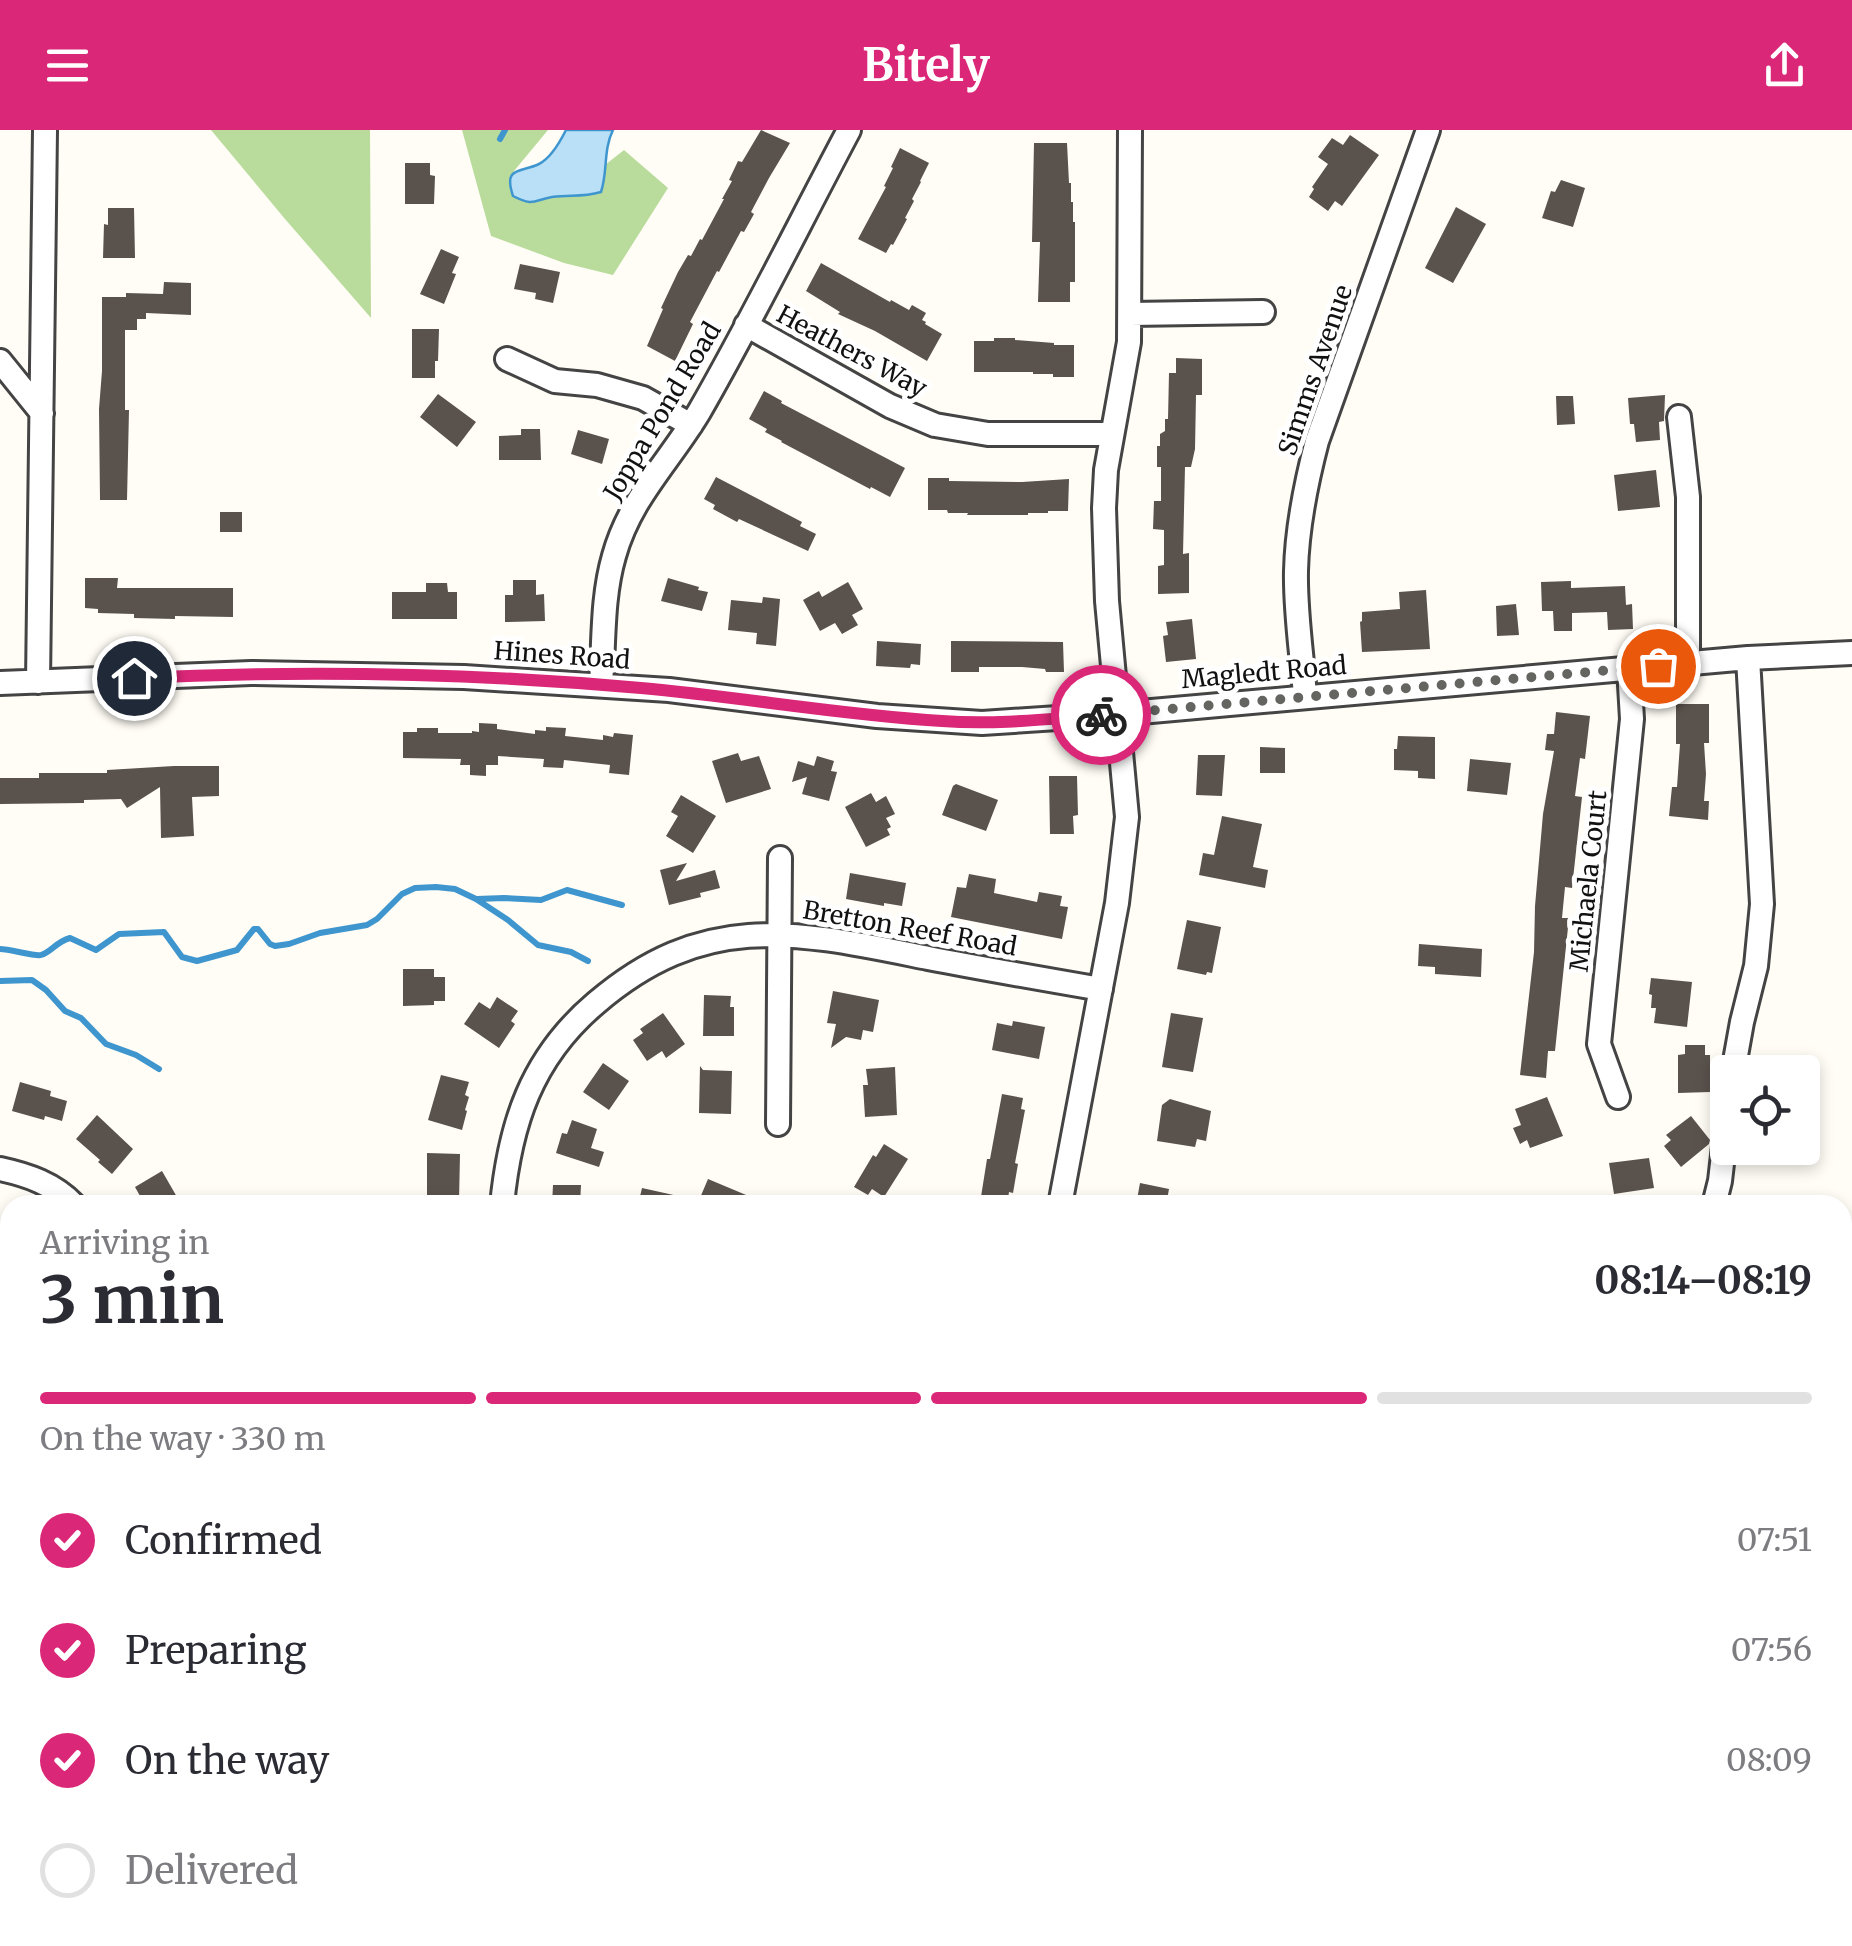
<!DOCTYPE html>
<meta charset="utf-8">
<style>
:root{--surface:#fff;--page:#f7f7f7;--text:#2b2b33;--muted:#7c7c81;--line:#e1e1e2;--accent:#db2777}
body{margin:0;font-family:Merriweather,serif;background:var(--page);color:var(--text);height:100vh;display:flex;flex-direction:column;font-size:38px;white-space:nowrap}
*{box-sizing:border-box;margin:0}
p{font-size:32px;color:var(--muted)}
.icon{flex:none;width:55px;height:55px;fill:none;stroke:currentColor;stroke-width:2;stroke-linecap:round;stroke-linejoin:round}
.map{position:relative;flex:1;overflow:hidden}
.sheet{position:absolute;left:0px;top:1065px;width:1852px;height:752px;display:flex;flex-direction:column;background:var(--surface);border-radius:30px 30px 0 0;box-shadow:0 5px 15px #0003}
.sheet>*{flex:none}
.fabs{position:absolute;left:1710px;top:925px;display:grid;gap:20px}
.fabs a{display:grid;place-items:center;width:110px;height:110px;border-radius:10px;background:var(--surface);box-shadow:0 5px 15px #0003;font-size:50px}
.pin{position:absolute;display:grid;place-items:center;width:85px;height:85px;color:#fff;margin:-42px;border:5px solid #fff;border-radius:50%;box-shadow:0 2px 10px #0007}
.courier{position:absolute;display:grid;place-items:center;width:100px;height:100px;margin:-50px;border:8px solid #db2777;border-radius:50%;background:#fff;color:#222;box-shadow:0 2px 12px #0007}
.head em{font-style:normal;font-weight:700}
.head div{display:flex;flex-direction:column-reverse}
.head{display:flex;align-items:center;justify-content:space-between;height:170px;padding:0 40px}
h1{font-size:65px;font-weight:700;line-height:75px}
.bar{display:grid;grid-template-columns:repeat(4,1fr);gap:15px 10px;align-content:center;height:120px;padding:0 40px}
.bar i{height:12px;border-radius:8px;background:var(--line)}
.bar .selected{background:var(--accent)}
.bar p{grid-column:span 4}
ol{padding:0 40px;list-style:none}
li{display:flex;align-items:center;gap:30px;height:110px}
li p{margin-inline-start:auto}
li .icon{padding:10px;border-radius:50%;background:var(--accent);color:#fff;stroke-width:4}
li:last-child{color:var(--muted)}
li i{width:55px;height:55px;border:5px solid var(--line);border-radius:50%}
header{display:flex;justify-content:space-between;align-items:center;height:130px;padding:0 40px;background:var(--accent);color:#fff;font-size:45px;font-weight:700}
.map>svg:first-child{display:block}
.forest{fill:#b9dc9c}
.water{fill:#b9e0f7;stroke:#3f96cf;stroke-width:2.5}
.lines{fill:none;stroke-linecap:round;stroke-linejoin:round}
.stream{stroke:#3f96cf;stroke-width:6}
.building{fill:#5a524d}
.minor-casing{stroke:#444;stroke-width:28}
.minor{stroke:#fff;stroke-width:22}
.done{stroke:#646461;stroke-width:10;stroke-dasharray:0 18}
.route{stroke:#db2777;stroke-width:12}
.labels{text-anchor:middle;dominant-baseline:central;stroke-width:10;stroke-linejoin:round;paint-order:stroke}
.street-label{font-size:25px;fill:#111;stroke:#fff}
</style>
<header><svg class="icon" aria-label="menu" viewBox="0 0 24 24"><path d="M4 6h16M4 12h16M4 18h16"/></svg>Bitely<svg class="icon" aria-label="share" viewBox="0 0 24 24"><path d="M12 15V3M7 8l5-5 5 5M5 13v7h14v-7"/></svg></header>
<div class="map">
<svg width="1852" height="1816" viewBox="0 0 1852 1816">
<rect width="100%" height="100%" fill="#fffdf5"/>
<!-- forest -->
<path class="forest" d="M211,0H370L371,188L285,89Z
M462,0H548L514,41L520,67L577,57L624,20L668,58L613,145L564,133L491,106Z"/>
<!-- water -->
<path class="water" d="M566,0H613C603,20 608,41 601,62C580,68 571,64 552,67C534,70 534,77 513,66C503,36 520,43 539,34C551,28 560,12 566,0Z
M0,1498L10,1502V1657L0,1650Z"/>
<g class="lines">
<!-- stream -->
<path class="stream" d="M500,9L505,0
M477,769L504,768L541,770L567,760L622,775
M0,819C10,819 36,827 41,825C51,822 56,812 70,808L96,820L119,804L164,802L182,827L197,831L237,820L254,799H258L270,814L275,816L289,814L320,803L367,795L377,789L402,764L415,758L436,757L455,759L476,769L508,790L538,815L571,822L588,831
M0,851L32,850L46,860L65,881L81,888L106,914L136,925L159,939
M0,1694L10,1702
M31,1808L32,1816
M86,1808L89,1811L108,1816"/>
</g>
<!-- building -->
<path class="building" d="M761,0L790,13L769,48L751,82L754,84L744,102L741,101L719,142L717,141L690,192L693,194L675,231L647,216L663,179L661,178L678,142L688,125L691,126L700,109L702,110L724,69H722L732,51L729,50L738,31L742,32Z
M1350,5L1379,25L1342,76L1335,71L1328,81L1309,67L1314,59L1312,57L1328,34L1318,27L1332,8L1343,15Z
M1034,13H1067L1069,53H1071V72H1073V92H1075V152H1070V172H1038L1040,112H1032Z
M900,18L929,33L920,51L921,52L912,69L914,71L905,88L907,89L893,115L891,114L886,123L858,109L886,57L884,56L893,38L891,37Z
M405,33H430V45L435,46L434,74H405Z
M1561,50L1585,58L1573,97L1542,88L1551,61L1555,62Z
M1456,77L1486,94L1453,153L1425,138Z
M108,78H134L135,128H103L104,94L108,95Z
M441,119L459,127L452,143L456,144L444,174L420,164Z
M821,133L890,172L891,170L909,180L912,175L926,183L922,190L926,192L925,194L942,204L927,231L875,201L838,184L840,182L806,161Z
M520,134L560,142L553,173L535,169L536,163L514,159Z
M164,152L191,153V185L146,183V189H137V200H125V280H129L127,370H100L99,279L102,241V167H126V163L163,164Z
M412,199H439L438,231H435V248H412Z
M994,208H1015V210L1054,213V215H1074V247H1053V244H1033V242H974V211H994Z
M1176,228L1202,229V265H1196L1195,319L1191,337H1185L1183,424L1189,423V463L1158,464V436L1164,435V400L1153,399L1154,371H1161V337H1157V316H1160V304L1165,301V289H1168L1169,243H1176Z
M764,261L782,271L781,273L905,338L890,367L871,357L870,359L781,312L782,311L765,302L767,299L749,289Z
M438,264L476,292L457,317L420,287Z
M1665,265L1664,291L1659,292L1660,310L1636,312L1634,294H1630L1628,268Z
M1556,266H1573L1575,294L1557,295Z
M521,299H540L541,330H499V306L521,305Z
M578,300L609,309L602,334L571,324Z
M1656,340L1660,377L1618,381L1614,345Z
M716,347L802,392L800,396L816,404L808,421L739,389L737,392L713,379L715,375L704,369Z
M928,348H949V351L1022,352L1069,349L1068,381H1048V383H1028V385H967L968,383H948L947,380H928Z
M220,382H242V402H220Z
M85,448H118L117,458H233V487L175,486V489L134,488V484L98,483V479L85,478Z
M668,448L699,457L698,460L708,462L702,481L661,471Z
M513,450H536V465L544,464L545,491L505,492V465H513Z
M1571,451V458L1625,456L1626,475L1632,474L1633,499L1608,500L1607,482L1572,483V501H1554L1553,481H1542L1541,452Z
M848,452L863,479L852,485L858,495L842,504L835,493L820,501L803,470L819,461L822,467Z
M426,453H447L448,462H457V489H392V462H426Z
M1426,460L1430,519L1362,522L1360,492L1362,491V482L1400,479L1399,462Z
M763,467L780,469L776,516L756,514L757,503L728,500L731,470L762,473Z
M1516,474L1519,505L1497,506L1496,476Z
M1192,489L1196,529L1166,532L1163,506L1168,505L1166,492Z
M877,511L921,514L920,535L911,534L910,538L876,536Z
M951,511L1063,512L1064,542H1046L1045,539L1022,537H979V542H951Z
M1676,574H1709V613H1704L1706,644L1704,671H1709L1708,690L1669,686L1672,657H1677L1680,614H1676Z
M1556,582L1590,586L1585,629L1580,628L1575,666L1582,667L1572,758L1565,757L1562,788H1569L1555,921H1548L1546,948L1520,945L1534,822L1535,776L1543,684L1554,621L1545,620L1547,604H1554Z
M479,593L497,594V599L535,604V600L546,601V597L566,598L565,606L603,610V605L613,607L614,603L633,605L629,645L609,643L610,635L564,630L563,638L543,637L544,629L498,626V635H486V646L470,645V635H460L461,629L403,628V602H417V598H438V603H472V601L479,602Z
M1398,606L1435,607V649L1418,648V641L1394,640V619H1397Z
M1260,617L1285,618V643H1260Z
M738,623L741,631L759,626L771,659L726,673L712,631Z
M1198,625H1225L1222,666L1196,665Z
M817,626L834,631L831,641L837,642L829,671L802,664L807,647L792,652L798,631L814,636Z
M1470,629L1511,633L1507,665L1467,661Z
M174,636H219V666L192,667L194,706L161,708L160,657L127,678L121,669L84,670V673L0,674V648H39V643H107V640Z
M1049,646H1077L1078,685L1073,686L1074,704H1050Z
M956,654L998,670L986,701L942,685L953,656Z
M871,663L876,672L886,666L895,684L886,688L891,697L887,699L890,705L866,717L845,677Z
M681,665L716,686L693,723L666,706L678,686L671,682Z
M1222,686L1262,694L1253,737L1268,740L1265,758L1199,745L1203,723L1214,725Z
M687,733L676,751L715,740L720,758L700,763L701,767L669,775L660,740Z
M850,743L906,753L902,776L884,773V776L846,769Z
M969,744L996,749L994,763L1037,772L1039,762L1062,766L1060,776L1068,777L1062,809L951,787L957,757L966,758Z
M1187,790L1221,797L1212,843L1207,842L1206,845L1177,839Z
M1419,814L1482,819L1481,847L1435,844V837L1418,836Z
M403,839H434V847H445V871H434V875L403,876Z
M1651,848L1692,852L1687,897L1654,893L1656,878H1651L1652,865L1649,864Z
M833,861L879,870L873,902L863,900L861,910L846,907L831,918L836,894L827,893Z
M704,865L731,866L730,877H734V906H703Z
M497,867L518,881L511,891L515,894L499,918L464,894L479,872L490,879Z
M663,883L685,914L666,928L662,921L647,931L633,910L643,903L640,899Z
M1171,883L1203,888L1193,942L1162,937Z
M1013,891L1045,897L1039,929L992,920L997,893L1012,896Z
M1685,915H1705V925H1710V962L1678,963V925L1685,924Z
M603,933L629,951L609,980L583,962Z
M700,936L703,940L732,941L731,984L699,983Z
M895,937L897,985L865,987L863,955H868L866,939Z
M441,945L469,952L465,965L469,967L465,980L467,981L462,1000L428,990Z
M20,952L51,961L50,966L67,971L62,991L45,986L44,990L12,981Z
M1002,964L1023,968L1021,979L1025,980L1015,1033L1018,1034L1013,1063L1009,1062L1007,1075H995L980,1073L987,1029H990Z
M1547,967L1563,1006L1530,1018L1527,1010L1520,1014L1513,998L1521,995L1515,979Z
M1170,969L1211,981L1206,1011L1197,1009L1195,1017L1157,1011L1162,975Z
M97,985L133,1019L112,1044L98,1032L100,1030L76,1009Z
M1691,986L1710,1010L1709,1014L1681,1037L1664,1016L1671,1010L1666,1005Z
M572,990L597,999L591,1018L604,1022L599,1037L556,1023L562,1003L567,1004Z
M884,1014L908,1029L884,1067L872,1059L868,1065L854,1057L873,1025L876,1027Z
M427,1023L460,1024L459,1071H427Z
M1649,1028L1654,1058L1614,1064L1609,1033Z
M162,1041L177,1067L175,1068L179,1075H145L135,1057Z
M708,1049L770,1075H697Z
M1140,1053L1169,1059L1166,1075H1136Z
M553,1055H581L580,1075H552Z
M642,1058L687,1068L686,1075H638Z"/>
<g class="lines">
<defs>
<path id="minor" d="M1130,184L1263,182
M746,195L890,276L935,295L988,304H1112
M507,229L555,251L597,255L643,268L691,295
M0,231L42,283
M1679,287L1688,367V533
M38,552L45,0
M0,553L251,543L464,547L669,560L877,586L982,593L1118,584L1748,528L1852,523
M601,554C604,512 602,467 614,426C630,368 669,332 699,282C752,190 799,94 849,0
M1305,566C1302,525 1295,482 1296,441C1297,397 1306,353 1317,311L1428,0
M1733,942L1742,892L1756,836L1762,774L1748,528
M1618,967L1599,914L1632,589L1629,538
M778,994L780,728
M0,1039C28,1045 54,1054 74,1075
M502,1075C510,994 531,928 596,873C706,779 798,802 928,828C985,839 1043,849 1101,859
M1060,1075L1117,773L1127,687L1107,471L1104,378L1106,340L1129,212L1130,0
M1714,1075L1720,1051L1728,981
M1842,1654H1852
M489,1808L499,1816
M249,1816L256,1808
M919,1816L920,1808"/>
</defs>
<!-- minor casing -->
<use href="#minor" class="minor-casing"/>
<!-- minor -->
<use href="#minor" class="minor"/>
</g>
<g class="lines">
<!-- done -->
<path class="done" d="M1101,585L1658,536"/>
<!-- route -->
<path class="route" d="M134,548C303,540 473,543 641,558C742,567 841,585 942,591C995,595 1048,589 1101,585"/>
</g>
<g class="labels">
<!-- street labels -->
<g class="street-label">
<text transform="translate(852 221) rotate(28)">Heathers Way</text>
<text transform="translate(1315 240) rotate(-71)">Simms Avenue</text>
<text transform="translate(662 281) rotate(-59)">Joppa Pond Road</text>
<text transform="translate(562 525) rotate(4)">Hines Road</text>
<text transform="translate(1264 542) rotate(-5)">Magledt Road</text>
<text transform="translate(1588 751) rotate(-84)">Michaela Court</text>
<text transform="translate(910 798) rotate(10)">Bretton Reef Road</text>
</g>
</g>
</svg>
<div class="fabs">
<a><svg class="icon" aria-label="locate" viewBox="0 0 24 24"><circle cx="12" cy="12" r="6"/><path d="M12 2v4M12 18v4M2 12h4M18 12h4"/></svg></a>
</div>
<div class="pin" style="left:1658px;top:536px;background:#ea580c"><svg class="icon" aria-label="bag" viewBox="0 0 24 24"><path d="M5 8h14l-1 12H6zM9 8a3 3 0 0 1 6 0"/></svg></div>
<div class="pin" style="left:134px;top:548px;background:#1f2937"><svg class="icon" aria-label="home" viewBox="0 0 24 24"><path d="M3 11l9-7 9 7M6 9v11h12V9"/></svg></div>
<div class="courier" style="left:1101px;top:585px"><svg class="icon" aria-label="bike" viewBox="0 0 24 24"><circle cx="6" cy="16" r="4"/><circle cx="18" cy="16" r="4"/><path d="M6 16l4-8h5l3 8M10 8l3 8H6M13 5h3"/></svg></div>
<section class="sheet">
<div class="head"><div><h1>3 min</h1><p>Arriving in</p></div><em>08:14–08:19</em></div>
<div class="bar"><i class="selected"></i><i class="selected"></i><i class="selected"></i><i></i><p>On the way · 330 m</p></div>
<ol>
<li><svg class="icon" aria-label="check" viewBox="0 0 24 24"><path d="M5 12l5 5 9-10"/></svg>Confirmed<p>07:51</p></li>
<li><svg class="icon" aria-label="check" viewBox="0 0 24 24"><path d="M5 12l5 5 9-10"/></svg>Preparing<p>07:56</p></li>
<li><svg class="icon" aria-label="check" viewBox="0 0 24 24"><path d="M5 12l5 5 9-10"/></svg>On the way<p>08:09</p></li>
<li><i></i>Delivered</li>
</ol>
</section>
</div>
